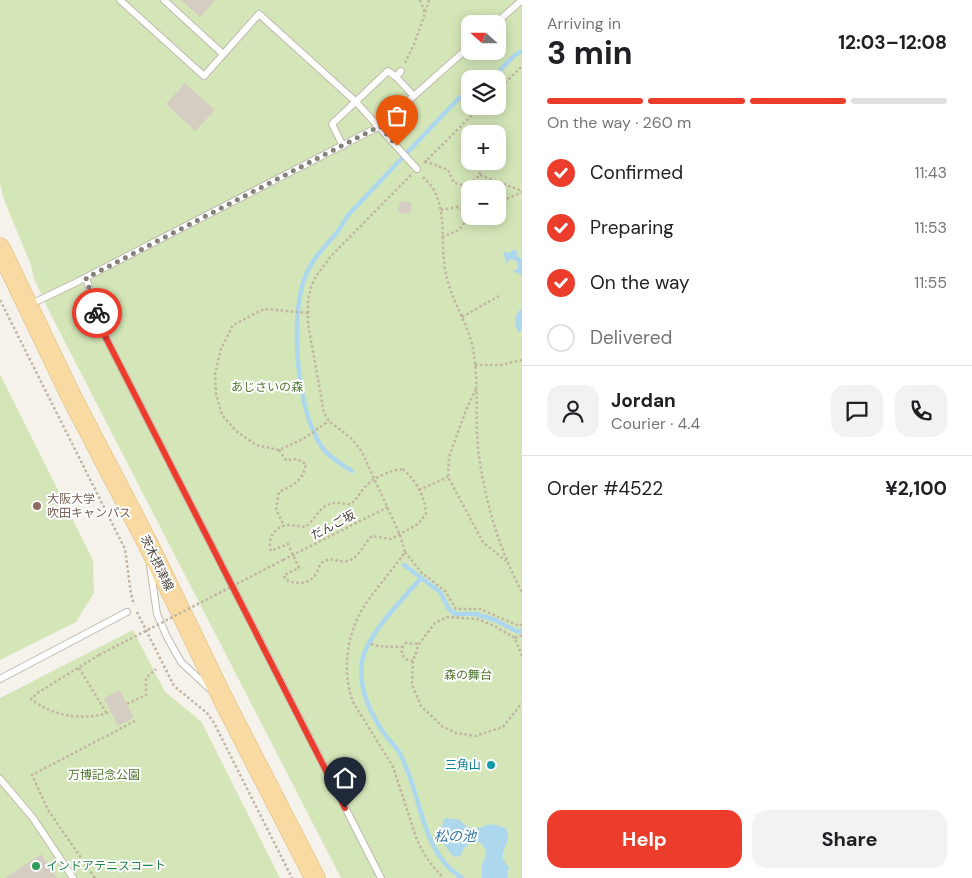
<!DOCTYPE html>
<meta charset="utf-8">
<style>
:root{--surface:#fff;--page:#f2f2f2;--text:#202124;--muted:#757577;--line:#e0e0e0;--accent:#ec3c2c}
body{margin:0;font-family:"DM Sans","Noto Sans JP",sans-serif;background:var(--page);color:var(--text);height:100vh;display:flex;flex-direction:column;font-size:19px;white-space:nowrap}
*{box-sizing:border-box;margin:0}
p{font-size:16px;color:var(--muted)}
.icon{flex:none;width:28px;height:28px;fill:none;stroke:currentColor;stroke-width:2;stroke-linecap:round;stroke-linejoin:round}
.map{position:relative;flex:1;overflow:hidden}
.drawer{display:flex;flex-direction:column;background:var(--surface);width:450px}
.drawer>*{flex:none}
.needle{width:32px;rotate:291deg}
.fabs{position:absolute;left:461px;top:15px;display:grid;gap:10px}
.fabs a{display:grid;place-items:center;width:45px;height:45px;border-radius:10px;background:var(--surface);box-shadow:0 2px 12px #0003;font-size:25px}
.pin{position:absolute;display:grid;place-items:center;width:42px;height:42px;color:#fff;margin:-51px -21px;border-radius:50% 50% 50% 0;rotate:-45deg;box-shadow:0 0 5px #0007}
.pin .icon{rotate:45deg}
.courier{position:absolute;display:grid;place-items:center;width:50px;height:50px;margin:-25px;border:4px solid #ec3c2c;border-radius:50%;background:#fff;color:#222;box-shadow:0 1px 6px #0007}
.summary em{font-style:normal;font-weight:700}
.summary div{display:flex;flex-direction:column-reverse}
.summary{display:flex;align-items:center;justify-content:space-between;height:85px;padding:0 25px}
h1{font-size:32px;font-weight:700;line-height:38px}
.bar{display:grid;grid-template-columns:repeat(4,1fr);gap:8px 5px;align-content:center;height:60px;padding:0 25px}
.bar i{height:6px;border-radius:4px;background:var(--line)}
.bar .active{background:var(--accent)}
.bar p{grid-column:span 4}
.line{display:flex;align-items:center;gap:12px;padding:0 25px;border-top:1px solid var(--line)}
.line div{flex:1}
.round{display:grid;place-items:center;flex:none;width:52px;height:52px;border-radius:15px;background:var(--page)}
ol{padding:0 25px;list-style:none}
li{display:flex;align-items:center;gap:15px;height:55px}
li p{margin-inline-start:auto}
li .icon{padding:5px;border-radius:50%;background:var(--accent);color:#fff;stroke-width:4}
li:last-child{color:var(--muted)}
li i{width:28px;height:28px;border:2px solid var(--line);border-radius:50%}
.button{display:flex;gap:10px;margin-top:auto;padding:10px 25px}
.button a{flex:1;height:58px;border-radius:15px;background:var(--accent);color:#fff;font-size:20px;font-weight:700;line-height:58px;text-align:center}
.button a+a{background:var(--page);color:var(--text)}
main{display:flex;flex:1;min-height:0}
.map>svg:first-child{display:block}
.green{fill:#d4e6b8;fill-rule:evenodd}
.water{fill:#add7ed}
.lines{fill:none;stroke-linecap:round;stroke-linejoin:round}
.stream{stroke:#add7ed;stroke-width:4.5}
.building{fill:#d6cdc2}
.lane-casing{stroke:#c0b9af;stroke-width:8}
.primary-casing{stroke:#ddb672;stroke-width:21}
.path{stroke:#c1b4a1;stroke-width:2.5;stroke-dasharray:2.5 2.5;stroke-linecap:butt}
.lane{stroke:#fff;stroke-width:6}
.primary{stroke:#f8daa2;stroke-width:20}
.path-bridge{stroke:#c1b4a1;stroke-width:2.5;stroke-dasharray:2.5 2.5;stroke-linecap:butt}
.done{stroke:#858078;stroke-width:5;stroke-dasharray:0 9}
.route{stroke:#ec3c2c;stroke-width:6}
.education-dot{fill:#8d6e63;stroke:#fff;stroke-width:2}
.culture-dot{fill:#0f9aa8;stroke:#fff;stroke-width:2}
.leisure-dot{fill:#2e9e5b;stroke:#fff;stroke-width:2}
.labels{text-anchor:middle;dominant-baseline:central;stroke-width:4;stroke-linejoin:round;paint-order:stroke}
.park-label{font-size:12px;fill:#507830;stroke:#fff}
.education-label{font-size:12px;fill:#785e54;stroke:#fff;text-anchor:start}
.street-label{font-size:12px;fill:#49423a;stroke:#fff}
.culture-label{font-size:12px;fill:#0d838f;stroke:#fff;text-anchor:end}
.leisure-label{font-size:12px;fill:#27864d;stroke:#fff;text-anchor:start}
.water-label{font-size:14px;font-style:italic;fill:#3579a0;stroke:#fff}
</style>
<main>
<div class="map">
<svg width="522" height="878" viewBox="0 0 522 878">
<rect width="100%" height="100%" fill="#f5f2ec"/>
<!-- green -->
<path class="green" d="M0,0H522V878H341L50,313L34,279L31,265L4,200L0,184ZM470,24H498V51H470ZM470,79H498V106H470ZM470,134H498V161H470ZM470,189H498V216H470Z
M0,374L93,560L94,593L76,622L0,660Z
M133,630L165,692L201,721L280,878H0V698Z"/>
<!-- water -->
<path class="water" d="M514,249L517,251V256L522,259V278L519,273L513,272L518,268C518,262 517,260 511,259L506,263L503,252L509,253Z
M522,308V328L519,333C513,323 513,316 522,308Z
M445,818L460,820L466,826L475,829L491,824L506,828C507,831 508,834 508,837C507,850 496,854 509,867L507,878H482C482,874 481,869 482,865C486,854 489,854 481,843L474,841L465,847L460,856L454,857C442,842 436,837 445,818Z"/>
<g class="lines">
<!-- stream -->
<path class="stream" d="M491,79L515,55L522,51
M352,471C340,463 327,456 320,444C297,407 290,320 304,280C310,262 322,249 334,236C340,229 344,221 349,214L459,98L470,94
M404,565L440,592L449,609L455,614H476L495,620L518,632L522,630
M421,578C403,599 366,635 362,662C358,689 371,715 386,736C391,742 397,748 400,754C422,794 420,852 462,878"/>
</g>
<!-- building -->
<path class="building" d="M181,0H216L200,17Z
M185,83L215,110L195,131L166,104Z
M400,201L412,203L410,214L398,212Z
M120,690L134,718L118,726L104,698Z
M41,854L57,878H5Z"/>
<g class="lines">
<defs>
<path id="lane" d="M120,0L204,76L259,14L356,102L417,169
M164,0L223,54
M495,24L522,0
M401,71L396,77L414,96
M343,146L332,124L388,71L396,77
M86,278L104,334L381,878
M31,304L75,283L380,126L470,46
M150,565L157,614L167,637L181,662L210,689
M0,679L127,612
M0,779L33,818L73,878"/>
<path id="primary" d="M0,248L71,396L148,544L224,701L315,878"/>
</defs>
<!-- lane casing -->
<use href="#lane" class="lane-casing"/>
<!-- primary casing -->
<use href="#primary" class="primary-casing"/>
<!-- path -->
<path class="path" d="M420,0L425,13L429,0
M405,63L415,42L425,13
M498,90L522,66
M425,161L448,170L454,183L467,186L480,175V167L477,161
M424,163L481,106
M411,175L331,256L316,276L311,287L308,300V324L324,413L329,421L351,438L362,452L400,535L405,552C392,571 375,589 363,608C346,636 342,672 353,702L393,767L417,840C424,855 432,867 444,878
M480,175L522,191
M423,177C427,181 432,186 435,192C447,217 440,248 446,274C451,300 468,323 473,349C479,382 475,415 478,448C484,498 498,547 522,592
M498,203L522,192
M441,210L457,207L470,214
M442,237L459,230L470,215
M0,300L125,549L131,594L134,605
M308,313L264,309L233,325L221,349L215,374L216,394L222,415L236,431L256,445L279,450L303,439L329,421
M462,317L499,296
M475,365H500L522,360
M476,389L466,410L449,457L448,477L483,542L506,561
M279,450L286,460L297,459L306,464C303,481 293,485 279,492L276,509L284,526
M403,469C416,481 425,496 426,514L418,524L391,539L372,536C363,544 360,557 348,561C339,563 332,557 324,561C319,564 319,569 316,574C309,585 295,585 285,579L284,575L299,568L288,544L271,551C267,539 274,526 289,525C295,525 300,527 305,527C317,519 319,504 335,503C340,502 346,505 351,504C357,499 359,494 364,488C372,478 391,470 403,469Z
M419,490L448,477
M405,552L421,572L445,591L456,609H480L519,626L522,624
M283,560L388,507
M137,612L174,686L207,713L214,723L292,878
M515,638L522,635
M371,644C381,648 391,646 402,647
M99,655L39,692L31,699C54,717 84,721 111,712
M522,656L515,638L494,626L478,619L447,617L435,623L419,644L413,661L412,685L421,706L443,727L456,733L475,736L503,727L522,703
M413,661L405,659C401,652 400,649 406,643L419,644
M79,668L107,714
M127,704L146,695V678L156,669
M95,878L48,810L32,775L137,720"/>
<!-- lane -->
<use href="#lane" class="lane"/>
<!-- primary -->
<use href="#primary" class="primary"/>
<!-- path-bridge -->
<path class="path-bridge" d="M99,655L283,560"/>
</g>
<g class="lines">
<!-- done -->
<path class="done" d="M97,313L86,278L380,126L397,146"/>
<!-- route -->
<path class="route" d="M97,313L104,334L345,808"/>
</g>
<!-- markers -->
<circle class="education-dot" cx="37" cy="506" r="5"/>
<circle class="culture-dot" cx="491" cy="765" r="5"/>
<circle class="leisure-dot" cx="36" cy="866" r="5"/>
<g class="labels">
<!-- park labels -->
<g class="park-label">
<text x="267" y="387">あじさいの森</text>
<text x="468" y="675">森の舞台</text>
<text x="104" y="775">万博記念公園</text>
</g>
<!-- education labels -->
<g class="education-label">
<text x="47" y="499">大阪大学<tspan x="47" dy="14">吹田キャンパス</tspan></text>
</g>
<!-- street labels -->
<g class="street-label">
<text transform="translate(333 525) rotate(-28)">だんご坂</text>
<text transform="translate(157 563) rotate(64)">茨木摂津線</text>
</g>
<!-- culture labels -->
<g class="culture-label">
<text x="481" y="765">三角山</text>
</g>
<!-- leisure labels -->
<g class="leisure-label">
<text x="46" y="866">インドアテニスコート</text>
</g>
<!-- water labels -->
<g class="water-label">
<text x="455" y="836">松の池</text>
</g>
</g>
</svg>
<div class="fabs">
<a><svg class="needle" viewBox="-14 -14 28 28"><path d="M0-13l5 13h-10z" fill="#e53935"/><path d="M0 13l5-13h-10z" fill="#757577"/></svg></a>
<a><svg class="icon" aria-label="layers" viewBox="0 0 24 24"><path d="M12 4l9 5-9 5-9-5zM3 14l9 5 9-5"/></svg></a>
<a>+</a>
<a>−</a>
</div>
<div class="pin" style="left:397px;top:146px;background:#ea580c"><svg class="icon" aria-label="bag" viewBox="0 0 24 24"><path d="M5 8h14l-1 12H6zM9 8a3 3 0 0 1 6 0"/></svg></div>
<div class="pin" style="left:345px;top:808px;background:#1f2937"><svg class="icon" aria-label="home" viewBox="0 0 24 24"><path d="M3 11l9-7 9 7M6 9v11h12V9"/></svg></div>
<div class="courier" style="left:97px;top:313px"><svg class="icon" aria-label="bike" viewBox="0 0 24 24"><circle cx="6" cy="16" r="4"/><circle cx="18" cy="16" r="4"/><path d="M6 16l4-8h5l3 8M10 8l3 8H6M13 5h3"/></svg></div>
</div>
<section class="drawer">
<div class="summary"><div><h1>3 min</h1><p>Arriving in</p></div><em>12:03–12:08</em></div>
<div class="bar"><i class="active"></i><i class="active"></i><i class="active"></i><i></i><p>On the way · 260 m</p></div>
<ol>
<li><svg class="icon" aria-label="check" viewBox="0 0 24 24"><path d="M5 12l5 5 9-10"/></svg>Confirmed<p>11:43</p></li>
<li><svg class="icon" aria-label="check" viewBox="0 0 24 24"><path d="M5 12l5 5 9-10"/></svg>Preparing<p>11:53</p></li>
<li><svg class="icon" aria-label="check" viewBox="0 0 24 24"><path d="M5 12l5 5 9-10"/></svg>On the way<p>11:55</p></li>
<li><i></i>Delivered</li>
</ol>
<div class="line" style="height:90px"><a class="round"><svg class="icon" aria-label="person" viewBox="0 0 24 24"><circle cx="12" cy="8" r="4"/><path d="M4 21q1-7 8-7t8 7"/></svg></a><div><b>Jordan</b><p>Courier · 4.4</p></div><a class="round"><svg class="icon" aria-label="chat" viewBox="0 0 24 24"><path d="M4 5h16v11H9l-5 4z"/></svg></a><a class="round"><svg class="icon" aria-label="phone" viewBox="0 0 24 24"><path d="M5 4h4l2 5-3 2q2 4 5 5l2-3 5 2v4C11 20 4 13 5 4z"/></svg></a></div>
<div class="line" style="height:65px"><div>Order #4522</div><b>¥2,100</b></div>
<div class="button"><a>Help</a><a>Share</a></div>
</section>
</main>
